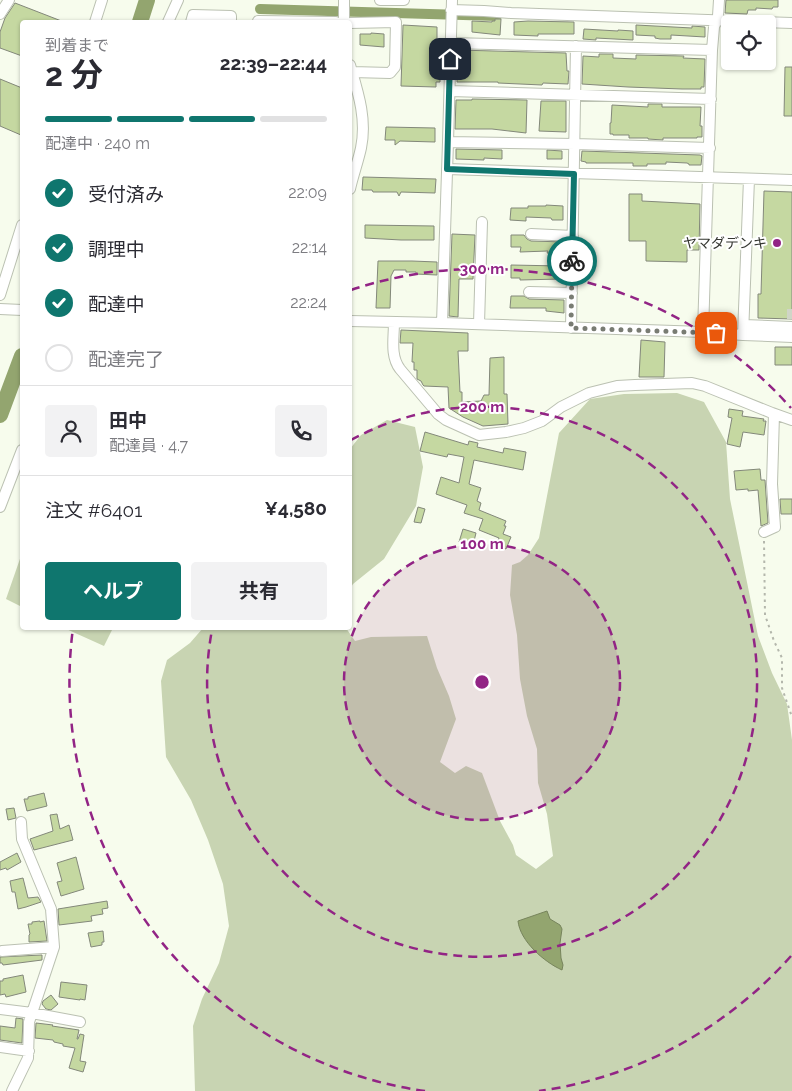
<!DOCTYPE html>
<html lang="ja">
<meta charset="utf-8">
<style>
:root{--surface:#fff;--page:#f2f2f3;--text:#2b2b33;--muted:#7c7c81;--line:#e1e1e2;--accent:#0f766e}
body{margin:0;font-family:Raleway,"Noto Sans JP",sans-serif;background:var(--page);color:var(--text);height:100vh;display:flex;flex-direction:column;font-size:19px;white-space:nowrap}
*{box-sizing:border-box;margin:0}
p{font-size:16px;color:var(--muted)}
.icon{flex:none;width:28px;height:28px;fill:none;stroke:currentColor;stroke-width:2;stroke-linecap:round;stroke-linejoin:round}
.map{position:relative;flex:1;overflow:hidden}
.panel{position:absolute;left:20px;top:20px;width:332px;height:610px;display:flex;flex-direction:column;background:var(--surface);border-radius:5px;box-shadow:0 1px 4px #0004}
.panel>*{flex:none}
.controls{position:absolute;left:721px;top:15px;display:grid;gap:10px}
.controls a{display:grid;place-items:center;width:55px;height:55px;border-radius:5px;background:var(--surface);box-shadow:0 1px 4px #0004;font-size:25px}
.pin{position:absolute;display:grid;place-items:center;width:42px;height:42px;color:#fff;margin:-21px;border-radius:10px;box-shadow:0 2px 8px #0006}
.courier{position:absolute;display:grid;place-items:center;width:50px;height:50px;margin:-25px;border:4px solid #0f766e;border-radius:50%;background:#fff;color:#222;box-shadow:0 1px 6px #0007}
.overview em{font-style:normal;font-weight:700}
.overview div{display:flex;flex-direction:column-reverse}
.overview{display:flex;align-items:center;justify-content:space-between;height:85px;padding:0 25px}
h1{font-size:32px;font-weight:700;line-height:38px}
.bar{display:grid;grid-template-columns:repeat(4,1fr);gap:8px 5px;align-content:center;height:60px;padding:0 25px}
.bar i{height:6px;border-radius:4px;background:var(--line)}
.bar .on{background:var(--accent)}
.bar p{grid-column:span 4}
.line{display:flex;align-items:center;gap:12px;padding:0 25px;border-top:1px solid var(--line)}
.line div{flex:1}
.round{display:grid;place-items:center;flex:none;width:52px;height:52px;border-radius:5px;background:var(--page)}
ol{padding:0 25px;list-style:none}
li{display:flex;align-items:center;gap:15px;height:55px}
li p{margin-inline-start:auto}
li .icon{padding:5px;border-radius:50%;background:var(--accent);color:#fff;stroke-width:4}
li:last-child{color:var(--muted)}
li i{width:28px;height:28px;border:2px solid var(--line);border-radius:50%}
.cta{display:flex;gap:10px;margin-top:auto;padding:10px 25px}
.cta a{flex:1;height:58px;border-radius:5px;background:var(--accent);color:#fff;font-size:20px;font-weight:700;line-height:58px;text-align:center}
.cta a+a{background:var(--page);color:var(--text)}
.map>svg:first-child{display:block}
.green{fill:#c8d4b2}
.water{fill:#93a56f;stroke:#77845c}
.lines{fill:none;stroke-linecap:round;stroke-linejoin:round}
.canal{stroke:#93a56f;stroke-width:10}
.river{stroke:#93a56f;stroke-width:16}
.building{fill:#c5d8a1;stroke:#83887a}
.minor-tunnel{stroke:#d0d5c7;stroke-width:10;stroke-dasharray:10 5;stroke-linecap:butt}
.minor-casing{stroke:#bbc1b2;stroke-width:12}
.path{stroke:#b4b7ac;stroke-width:2;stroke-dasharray:2.5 4;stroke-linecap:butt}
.minor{stroke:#fff;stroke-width:10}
.done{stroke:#797c73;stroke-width:5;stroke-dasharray:0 9}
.route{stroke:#0f766e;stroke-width:6}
.ring{fill:none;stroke:#922485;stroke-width:2.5;stroke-dasharray:9 6}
.poi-dot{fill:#922485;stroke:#fff;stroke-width:2}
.labels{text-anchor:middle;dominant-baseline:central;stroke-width:4;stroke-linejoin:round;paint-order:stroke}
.poi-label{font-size:14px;fill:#353731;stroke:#fff;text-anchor:end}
.centre{fill:#922485;stroke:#fff;stroke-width:2.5}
.ring-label{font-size:15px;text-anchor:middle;font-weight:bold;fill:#922485;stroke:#fff;stroke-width:4;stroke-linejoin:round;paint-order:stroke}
</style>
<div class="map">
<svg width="792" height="1091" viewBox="0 0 792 1091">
<rect width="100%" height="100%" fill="#f7fced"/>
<!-- green -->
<path class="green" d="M677,393L704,402L726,442L730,499L758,636L772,673L787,704L792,740V1091H195L193,1026L202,999L219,963L229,926L223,884L208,840L191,800L166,757L161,681L167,660L190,643L203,628H346L355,641L371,637L427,636L437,668L449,696L456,719L440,762L455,773L466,766L482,773L500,821L513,845L516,855L536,869L553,856L547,814L538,783L537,749L527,716L520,679L517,635L510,595L512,565L520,562L528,555L539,538L559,433L590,399L624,394Z
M387,420L415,427L423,467L416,506L384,559L353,584L350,589V449L361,435Z
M22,553V607L6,599Z
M64,628H113L104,646Z"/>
<!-- water -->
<path class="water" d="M547,911L550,919L560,925L562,929L560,943L561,958L563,965L562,970C544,962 520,941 518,921Z"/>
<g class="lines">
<!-- canal -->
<path class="canal" d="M260,9L497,16"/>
<!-- river -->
<path class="river" d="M140,22L147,0
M0,415L22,356"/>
</g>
<!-- building -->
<path class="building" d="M726,0H778V7H773L772,9L756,8V10H748L747,14L725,13Z
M15,3L64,22H22V56L0,48V32L5,18Z
M495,19H501L500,35L472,32V21L492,22V21H495Z
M528,21L574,22V34H538V36L514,35V22Z
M403,25L437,27V51H441L440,58H436V74L440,75V82H436V87L401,86Z
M636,25L692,28V26L705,27V37L671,35V39H660L655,38V36L636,35Z
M584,29L618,31V30L633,31V40L596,38V40L583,39Z
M371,33L384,34V47L360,45V34H371Z
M458,50L566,53L567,71H569L568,84L543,83L542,85L498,83V82H457Z
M599,54H613V58L636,59V55L684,56L683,58L705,59L704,87H701V89H682L628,87L582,84L583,56L599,57Z
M785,67H792V116H784Z
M0,79L22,88V131L21,135L0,126Z
M472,99L527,100L526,133L492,129H455L456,100H472Z
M541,101H566V132L539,131Z
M648,104H662V107H701L700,126H702V137H697V138H663V140L648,139V138H629V135H613V134H610V123H611L612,105L648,107Z
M386,127L435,128V142L400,141L395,145V140H385Z
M456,149L502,150V159L484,158V160L456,159Z
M547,150L562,151V159H547Z
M582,151L700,155L702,156L701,165H689V164L687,163L666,162V164H647V166H633V163H586V162L581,161Z
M363,177L436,179L435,193L401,192L399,196L397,192H373L372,190H362Z
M764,191L792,192V319L758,318V294H761Z
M629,194H642V201L700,204L699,250H687V262L646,261V241H629Z
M546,205L563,206V220H552L551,218L526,217V221L510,220L511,208H528V206H546Z
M365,225L434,226V240H401L365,238Z
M452,234L475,235L473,279H459L458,317L449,316Z
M511,235H524L527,239L531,241L564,242L566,244L565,254L547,253L548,251L520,252L521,247H511Z
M378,261H412L437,262V275L416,274V272H406V270H394L391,276L390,308H376Z
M511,265L561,266V279L520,280V278H511Z
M511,296H524L529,299L564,300V313L546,311V308H510Z
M401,330L468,333V351H458L460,392H462V402L481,401L484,395H489L490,358L504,357V394H507L508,424L483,426L463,417L449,408L448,387L424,386L423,385L421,381L417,379V370H414V362H412L413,343H400Z
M641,340L665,342L664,377H639Z
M775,347H792V365H775Z
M729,409L743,411L742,416L764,419L763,421H766L764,435L743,432L740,447L727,444L732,418L728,417Z
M425,432L468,445L469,441L478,443L477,447L503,453L504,448L526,452L523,470L474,460L469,484L481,488L477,501L481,503L479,510L506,521L504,526H506L503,534L511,537L506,549L496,545L499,538L479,530L483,519L464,513L467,505L436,494L441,477L459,483L464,457L448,454L447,457L420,451Z
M760,469L761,480H765L768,523L761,526L758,490L748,491V489L736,490L734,471Z
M780,499H792V514H781Z
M418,507L425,509L421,523L414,522Z
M463,529L476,533L473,545L459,542Z
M44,793L47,806L27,811L24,799H28V797Z
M14,808L16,818L8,820L6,809Z
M57,814L60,829L69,825L73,840L34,850L30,839L53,831L50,815Z
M17,853L21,862L7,870L6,868L0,870V862Z
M76,857L84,889L61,896L57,882L62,881L57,863Z
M23,878L28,898L38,897L41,902L26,907L18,909L15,892H12L10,881Z
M107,901L108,908L102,909L103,914L91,916L92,921L59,925L58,909Z
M40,921V922L44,921L47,941L29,942V935L30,934L28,924H32V922Z
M103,931L104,942H102V945L91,947L88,933Z
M42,955V960L3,965L2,963H0V957Z
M23,975L26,992L6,997L5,994L0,995V981H3V979Z
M61,982L87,985L85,1000L80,999V1000L59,997Z
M51,995L58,1004L51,1010L46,1009L42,1004L43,1001Z
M16,1018L23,1019L22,1043L0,1040V1026L15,1028Z
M36,1023L53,1025L52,1026L79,1030L77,1039H78L80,1034L84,1035L80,1061L86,1062L83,1072L69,1068L75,1048L63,1046V1044L54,1042L53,1040L35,1038Z"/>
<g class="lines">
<!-- minor-tunnel -->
<path class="minor-tunnel" d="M792,319V304"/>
<defs>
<path id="minor" d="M380,0H404
M451,10L484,11L511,13L792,23
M0,14L9,0
M95,22L102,0
M168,22L178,0
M191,22L193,15L231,16V22
M258,22V21L336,22
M344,22V0
M350,23L396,22L395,67L390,73L352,72
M451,43L712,50
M350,65C358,92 367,119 361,148C358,162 353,175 350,189
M450,91L711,99
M448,142L575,144L710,148
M447,169L792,180
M531,234L573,236
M529,292L572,293
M0,295L22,225
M0,309L22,310
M350,321L442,323L703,332L743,335L792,337
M394,322C394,338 390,356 400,369L438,414L446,420L479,435L506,432L524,428L542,421L561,407L589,393L617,386L635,385L692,383L705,386L772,413L792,420
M442,323L448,142L452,0
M479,324L482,222
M744,325L792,327
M571,328L576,46
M703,332L712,50L714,27L718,16L719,0
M743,335L749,179
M0,507L22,450
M764,532L775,527L772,484L774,414
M2,951L54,947
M0,1009L32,1013L80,1022
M0,1047L29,1051
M12,1091L28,1058L29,1022L54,947L51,909L22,839L21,822"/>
</defs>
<!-- minor casing -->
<use href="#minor" class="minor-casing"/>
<!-- path -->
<path class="path" d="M764,541L765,615L774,641L782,658V688L792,717"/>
<!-- minor -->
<use href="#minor" class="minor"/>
</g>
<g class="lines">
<!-- done -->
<path class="done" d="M572,261L571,328L716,333"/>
<!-- route -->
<path class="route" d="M450,59L447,169L574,174L572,261"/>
</g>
<!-- distance rings -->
<circle cx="482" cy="682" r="138" fill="#922485" fill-opacity=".12"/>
<g class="ring">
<circle cx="482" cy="682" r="138"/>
<path d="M351 440A275 275 0 1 1 212 630"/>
<path d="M791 956A413 413 0 0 1 539 1091M425 1091A413 413 0 0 1 73 628M351 290A413 413 0 0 1 791 408"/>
</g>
<!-- markers -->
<circle class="poi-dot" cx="777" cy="243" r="5"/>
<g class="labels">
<!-- poi labels -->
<g class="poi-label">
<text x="767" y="243">ヤマダデンキ</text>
</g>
</g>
<circle cx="482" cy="682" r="8" class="centre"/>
<g class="ring-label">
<text x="482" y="274">300 m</text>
<text x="482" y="412">200 m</text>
<text x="482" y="549">100 m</text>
</g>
</svg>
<div class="controls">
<a><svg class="icon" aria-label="locate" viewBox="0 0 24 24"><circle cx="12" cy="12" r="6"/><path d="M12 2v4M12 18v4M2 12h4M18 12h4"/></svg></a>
</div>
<div class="pin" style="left:716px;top:333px;background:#ea580c"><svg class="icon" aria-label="bag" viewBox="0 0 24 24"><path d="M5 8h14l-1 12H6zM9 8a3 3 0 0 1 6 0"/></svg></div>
<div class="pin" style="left:450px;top:59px;background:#1f2937"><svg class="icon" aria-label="home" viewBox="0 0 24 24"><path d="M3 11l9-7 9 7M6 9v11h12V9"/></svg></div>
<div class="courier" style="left:572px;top:261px"><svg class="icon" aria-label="bike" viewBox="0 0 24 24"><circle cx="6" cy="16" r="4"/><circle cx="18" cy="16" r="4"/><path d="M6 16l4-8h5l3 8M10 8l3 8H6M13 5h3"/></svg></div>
<section class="panel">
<div class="overview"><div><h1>2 分</h1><p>到着まで</p></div><em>22:39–22:44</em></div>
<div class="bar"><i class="on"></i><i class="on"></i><i class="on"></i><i></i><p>配達中 · 240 m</p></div>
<ol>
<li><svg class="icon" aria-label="check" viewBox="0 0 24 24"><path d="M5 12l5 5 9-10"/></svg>受付済み<p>22:09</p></li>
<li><svg class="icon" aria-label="check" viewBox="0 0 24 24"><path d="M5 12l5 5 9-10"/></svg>調理中<p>22:14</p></li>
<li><svg class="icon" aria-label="check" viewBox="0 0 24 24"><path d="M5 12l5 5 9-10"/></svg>配達中<p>22:24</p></li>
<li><i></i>配達完了</li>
</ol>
<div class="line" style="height:90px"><a class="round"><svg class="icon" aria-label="person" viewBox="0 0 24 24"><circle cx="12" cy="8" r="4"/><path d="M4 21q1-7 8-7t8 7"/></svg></a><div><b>田中</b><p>配達員 · 4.7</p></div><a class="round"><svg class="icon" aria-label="phone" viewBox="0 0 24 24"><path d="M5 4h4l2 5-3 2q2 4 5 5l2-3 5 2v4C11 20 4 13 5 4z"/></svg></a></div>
<div class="line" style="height:65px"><div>注文 #6401</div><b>¥4,580</b></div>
<div class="cta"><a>ヘルプ</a><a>共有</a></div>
</section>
</div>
